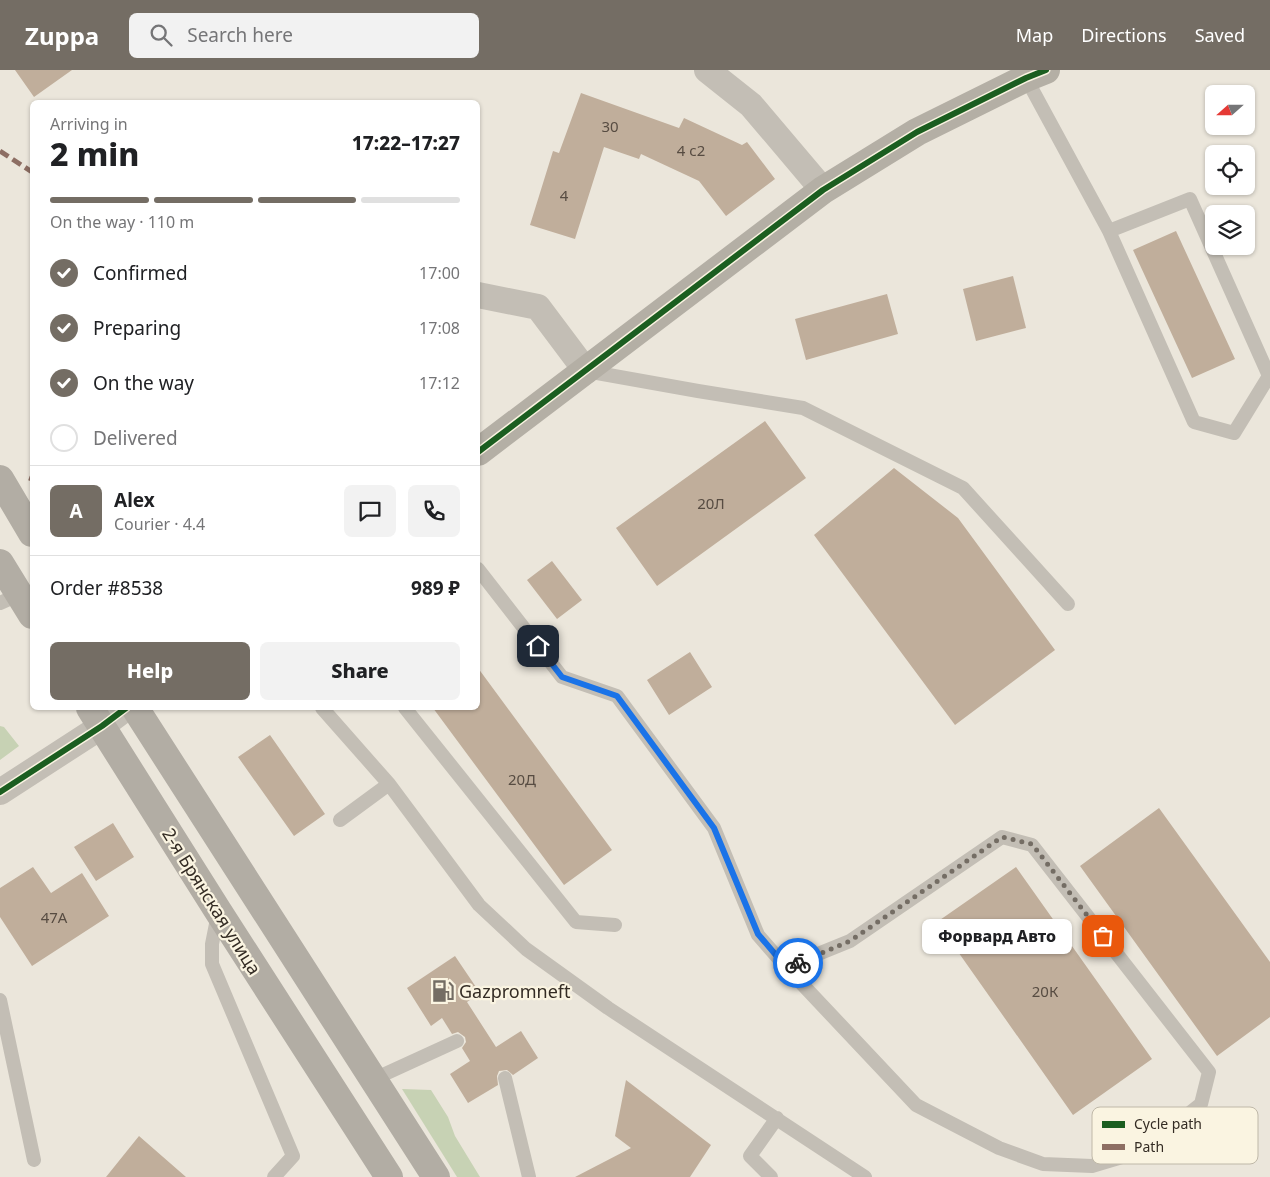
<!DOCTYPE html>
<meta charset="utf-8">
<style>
:root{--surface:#fff;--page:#f2f2f2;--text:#202124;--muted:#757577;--line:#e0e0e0;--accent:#746d64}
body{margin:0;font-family:"Noto Sans",sans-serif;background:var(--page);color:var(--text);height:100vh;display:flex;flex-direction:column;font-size:19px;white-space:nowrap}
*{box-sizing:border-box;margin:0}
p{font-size:16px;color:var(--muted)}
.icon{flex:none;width:28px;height:28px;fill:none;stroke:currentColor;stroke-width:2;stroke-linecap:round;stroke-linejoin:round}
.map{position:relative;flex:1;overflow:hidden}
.details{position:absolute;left:30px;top:30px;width:450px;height:610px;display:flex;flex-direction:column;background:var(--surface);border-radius:8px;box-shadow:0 1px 4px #0004}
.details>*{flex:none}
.needle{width:32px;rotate:249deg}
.fabs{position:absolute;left:1205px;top:15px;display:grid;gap:10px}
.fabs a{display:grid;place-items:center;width:50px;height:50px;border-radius:8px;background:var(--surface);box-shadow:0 1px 4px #0004;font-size:25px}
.pin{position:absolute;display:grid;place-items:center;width:42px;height:42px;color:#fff;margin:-21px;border-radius:10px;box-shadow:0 2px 8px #0006}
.courier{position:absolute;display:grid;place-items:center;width:50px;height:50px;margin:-25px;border:4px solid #1a73e8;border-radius:50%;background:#fff;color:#222;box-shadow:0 1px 6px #0007}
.bubble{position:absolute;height:35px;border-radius:8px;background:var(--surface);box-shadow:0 1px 4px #0004;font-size:16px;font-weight:800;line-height:35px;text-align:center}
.head em{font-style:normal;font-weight:800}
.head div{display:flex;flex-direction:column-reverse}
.head{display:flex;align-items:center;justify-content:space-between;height:85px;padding:0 20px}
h1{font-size:32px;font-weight:800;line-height:38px}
.bar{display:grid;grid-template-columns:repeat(4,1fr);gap:8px 5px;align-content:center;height:60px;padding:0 20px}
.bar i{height:6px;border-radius:4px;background:var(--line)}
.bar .on{background:var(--accent)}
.bar p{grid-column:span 4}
.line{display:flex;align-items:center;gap:12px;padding:0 20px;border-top:1px solid var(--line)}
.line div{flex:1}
.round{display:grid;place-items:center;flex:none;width:52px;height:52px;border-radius:8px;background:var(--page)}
ol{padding:0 20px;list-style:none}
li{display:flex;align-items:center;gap:15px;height:55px}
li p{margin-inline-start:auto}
li .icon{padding:5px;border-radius:50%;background:var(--accent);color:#fff;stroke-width:4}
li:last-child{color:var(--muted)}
li i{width:28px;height:28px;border:2px solid var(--line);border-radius:50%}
.action{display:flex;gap:10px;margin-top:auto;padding:10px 20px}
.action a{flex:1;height:58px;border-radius:8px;background:var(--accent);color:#fff;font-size:20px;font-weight:800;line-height:58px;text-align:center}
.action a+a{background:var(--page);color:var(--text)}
header{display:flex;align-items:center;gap:30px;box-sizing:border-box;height:70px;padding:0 25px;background:var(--accent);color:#fff}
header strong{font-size:24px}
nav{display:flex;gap:28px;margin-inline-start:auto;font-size:18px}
.search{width:350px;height:45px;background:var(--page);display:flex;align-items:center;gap:12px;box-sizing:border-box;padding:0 18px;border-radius:8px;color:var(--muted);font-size:19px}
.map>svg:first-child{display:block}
.green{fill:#c7d2b4}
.building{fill:#c0ae9b}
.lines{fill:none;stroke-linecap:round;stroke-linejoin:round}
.lane{stroke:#c3beb5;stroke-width:14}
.street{stroke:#c3beb5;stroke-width:26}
.secondary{stroke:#b4afa5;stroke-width:28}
.primary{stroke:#b2ada4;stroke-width:28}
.quiet{stroke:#8d6e63;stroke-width:5;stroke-dasharray:10 5;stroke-linecap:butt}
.cycleway-casing{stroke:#faf4e1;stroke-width:9}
.cycleway{stroke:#1b5e20;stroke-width:6}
.done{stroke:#746d64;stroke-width:5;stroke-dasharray:0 9}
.route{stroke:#1a73e8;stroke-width:6}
.labels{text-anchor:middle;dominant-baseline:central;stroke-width:4.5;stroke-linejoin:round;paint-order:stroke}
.number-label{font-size:15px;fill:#574c42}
.street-label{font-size:18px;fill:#342c24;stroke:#faf4e1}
.poi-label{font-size:18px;fill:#342c24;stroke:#faf4e1;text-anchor:start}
.key{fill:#faf4e1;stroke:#bfb8a8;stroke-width:1}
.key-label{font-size:14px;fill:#342c24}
</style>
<header>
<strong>Zuppa</strong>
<div class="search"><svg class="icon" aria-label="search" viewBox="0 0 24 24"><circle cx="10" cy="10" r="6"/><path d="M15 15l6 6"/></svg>Search here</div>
<nav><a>Map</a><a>Directions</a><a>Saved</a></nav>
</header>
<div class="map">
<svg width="1270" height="1107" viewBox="0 0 1270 1107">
<rect width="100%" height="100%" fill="#ebe6db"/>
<!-- green -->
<path class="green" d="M0,656L4,657L19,676L0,690Z
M402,1019L431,1020L448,1047L455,1066L480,1107H457Z"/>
<!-- building -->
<path class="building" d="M15,0H72L34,27Z
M581,23L679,58L684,48L742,75L747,72L775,109L726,146L699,111L641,84L639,89L604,77L575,169L530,155L553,81L559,83Z
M1176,161L1235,289L1192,308L1133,180Z
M1013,206L1026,258L976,271L963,219Z
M887,224L898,264L806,290L795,249Z
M765,351L806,408L657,516L616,458Z
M894,398L958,448L1055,580L955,655L814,465Z
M552,491L582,530L557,549L527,510Z
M690,582L712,617L669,645L647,610Z
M478,598L612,780L564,815L433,638H478Z
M270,665L325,744L294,766L238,687Z
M1159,738L1270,892V947L1217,986L1080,796Z
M113,753L134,787L96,811L74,777Z
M33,797L51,823L82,803L109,846L32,896L0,847V818Z
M1016,797L1152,989L1073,1045L937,852Z
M455,886L480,923L467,932L496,977L521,961L538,988L513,1005L507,1000L499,1001L497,1006L498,1015L468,1033L450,1004L470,991L462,978L466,972L465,967L458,962L452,964L442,948L431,956L407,918Z
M626,1010L711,1075L690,1107H575L631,1078L615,1066Z
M139,1066L186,1107H106Z"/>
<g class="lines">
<!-- lane -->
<path class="lane" d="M1026,8L1109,161L1194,352L1234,363L1269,306L1190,129L1109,161
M586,301L698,321L803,338L963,418L1068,534
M478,499L562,607L617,626L714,758L758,865L786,897L916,1035L999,1078L1043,1094L1092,1096L1142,1081L1201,1034L1209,1002L1032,775L1002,767L850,871L786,897
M0,533L20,524
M322,638L389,714L479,835L526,879L608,938L865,1107
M405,638L576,852L615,855
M340,750L389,714
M218,844L212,874V894L293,1086L274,1107
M0,930L34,1090
M505,1008L529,1107
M374,1009L457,971
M771,1107L750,1086L777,1048"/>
<!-- street -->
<path class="street" d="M707,0L751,35L823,120
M478,225L538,237L586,301
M0,722L102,656L126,638"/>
<!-- secondary -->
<path class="secondary" d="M478,382L823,120L917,62L1026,8L1046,0"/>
<!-- primary -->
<path class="primary" d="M0,409L32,463
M0,493L32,545
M90,638L218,841L389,1107
M135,638L436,1107"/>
<!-- quiet -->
<path class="quiet" d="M0,81L32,102
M29,408L32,409"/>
<defs>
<path id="cycleway" d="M478,382L823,120L917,62L1026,8L1046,0
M0,722L102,656L126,638"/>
</defs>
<!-- cycleway casing -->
<use href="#cycleway" class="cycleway-casing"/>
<!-- cycleway -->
<use href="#cycleway" class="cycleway"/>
</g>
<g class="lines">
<!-- done -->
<path class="done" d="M798,893L850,871L1002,767L1032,774L1103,866"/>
<!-- route -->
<path class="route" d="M538,576L562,607L617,626L714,758L758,864L786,897L798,893"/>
</g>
<!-- icons -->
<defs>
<symbol id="fuel-bare" viewBox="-9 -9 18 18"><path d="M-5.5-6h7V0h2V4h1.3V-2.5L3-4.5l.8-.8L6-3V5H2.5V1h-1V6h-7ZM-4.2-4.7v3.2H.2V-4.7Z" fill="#746d64" stroke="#faf4e1" stroke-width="2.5" paint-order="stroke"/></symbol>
</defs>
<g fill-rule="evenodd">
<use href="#fuel-bare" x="427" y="905" width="32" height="32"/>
</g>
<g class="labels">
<!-- number labels -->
<g class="number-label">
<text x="610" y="56">30</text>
<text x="691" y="80">4 с2</text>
<text x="564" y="125">4</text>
<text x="711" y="433">20Л</text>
<text x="522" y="709">20Д</text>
<text x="54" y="847">47А</text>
<text x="1045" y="921">20К</text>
</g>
<!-- street labels -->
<g class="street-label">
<text transform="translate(212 831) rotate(58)">2-я Брянская улица</text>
</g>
<!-- poi labels -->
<g class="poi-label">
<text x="459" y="921">Gazpromneft</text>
</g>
</g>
<!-- legend -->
<rect x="1092" y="1037" width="166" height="57" rx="8" class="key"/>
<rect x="1102" y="1051" width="23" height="7" fill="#1b5e20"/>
<rect x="1102" y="1074" width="23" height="6" fill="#8d6e63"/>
<g class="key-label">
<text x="1134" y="1059">Cycle path</text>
<text x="1134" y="1082">Path</text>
</g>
</svg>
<div class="fabs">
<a><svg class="needle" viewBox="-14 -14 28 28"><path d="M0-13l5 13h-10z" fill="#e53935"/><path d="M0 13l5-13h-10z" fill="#757577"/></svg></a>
<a><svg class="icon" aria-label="locate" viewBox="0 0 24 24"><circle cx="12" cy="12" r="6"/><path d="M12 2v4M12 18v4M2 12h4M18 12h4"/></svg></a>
<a><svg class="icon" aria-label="layers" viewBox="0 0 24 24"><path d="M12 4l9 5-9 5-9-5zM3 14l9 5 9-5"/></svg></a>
</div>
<div class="pin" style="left:1103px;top:866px;background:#ea580c"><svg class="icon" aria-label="bag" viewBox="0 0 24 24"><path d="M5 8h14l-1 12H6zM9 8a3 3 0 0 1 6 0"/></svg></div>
<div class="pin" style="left:538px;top:576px;background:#1f2937"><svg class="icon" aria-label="home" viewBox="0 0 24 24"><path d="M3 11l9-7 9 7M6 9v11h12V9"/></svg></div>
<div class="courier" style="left:798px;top:893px"><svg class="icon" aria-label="bike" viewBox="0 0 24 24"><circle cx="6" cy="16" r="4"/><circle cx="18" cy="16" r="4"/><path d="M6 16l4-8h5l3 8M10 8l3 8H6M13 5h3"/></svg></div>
<div class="bubble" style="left:922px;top:849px;width:150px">Форвард Авто</div>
<section class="details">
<div class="head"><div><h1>2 min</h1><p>Arriving in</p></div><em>17:22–17:27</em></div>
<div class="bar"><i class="on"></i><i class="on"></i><i class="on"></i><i></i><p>On the way · 110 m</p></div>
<ol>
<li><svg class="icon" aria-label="check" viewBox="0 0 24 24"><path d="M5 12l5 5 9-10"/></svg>Confirmed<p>17:00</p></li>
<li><svg class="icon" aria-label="check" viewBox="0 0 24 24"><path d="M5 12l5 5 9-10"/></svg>Preparing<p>17:08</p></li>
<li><svg class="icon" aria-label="check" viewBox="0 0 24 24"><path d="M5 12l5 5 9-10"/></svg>On the way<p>17:12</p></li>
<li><i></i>Delivered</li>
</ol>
<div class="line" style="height:90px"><b class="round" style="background:var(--accent);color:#fff">A</b><div><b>Alex</b><p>Courier · 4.4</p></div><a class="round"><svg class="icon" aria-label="chat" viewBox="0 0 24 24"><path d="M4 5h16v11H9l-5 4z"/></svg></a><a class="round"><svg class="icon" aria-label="phone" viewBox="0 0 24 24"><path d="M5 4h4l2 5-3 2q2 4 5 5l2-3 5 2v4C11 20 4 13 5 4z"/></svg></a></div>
<div class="line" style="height:65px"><div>Order #8538</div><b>989 ₽</b></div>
<div class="action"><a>Help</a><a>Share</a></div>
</section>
</div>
